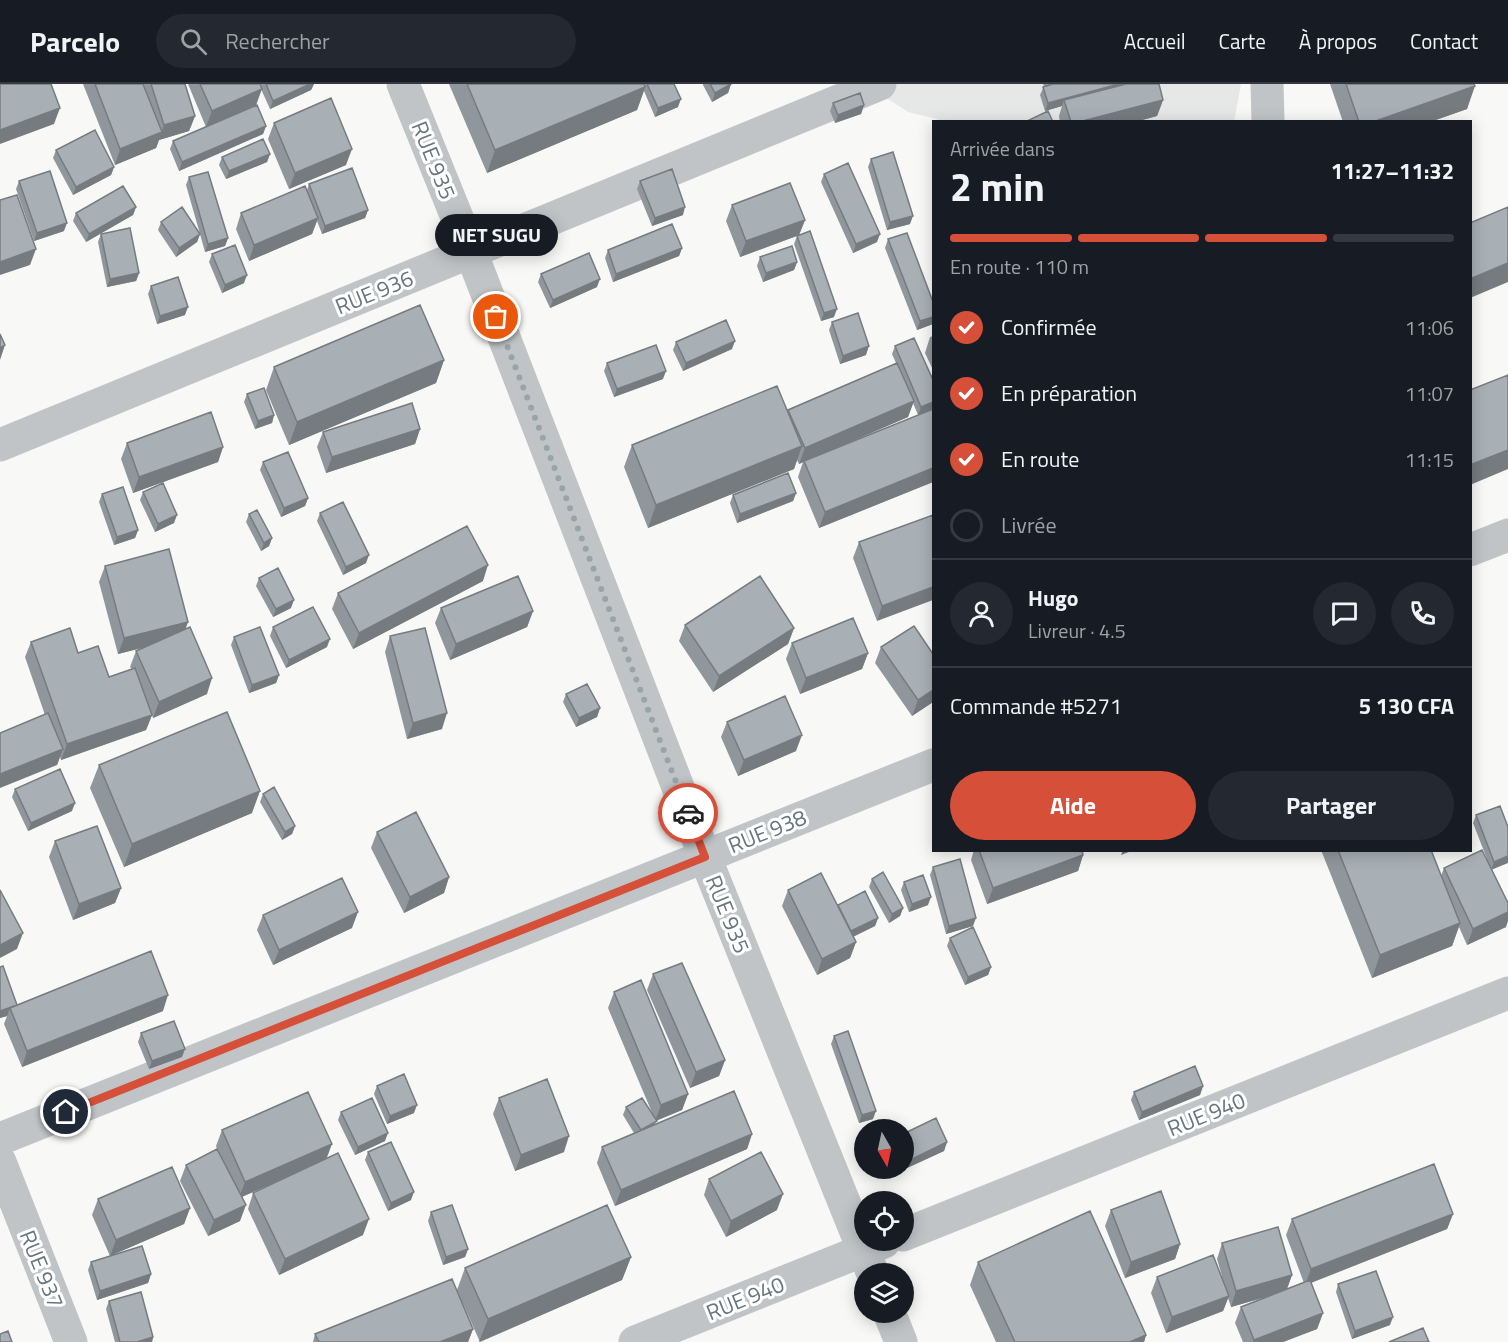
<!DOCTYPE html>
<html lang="fr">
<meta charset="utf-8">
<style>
:root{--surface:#171b24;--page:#242831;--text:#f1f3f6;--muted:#9ea1a6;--line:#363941;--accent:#d64f39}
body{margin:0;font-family:"Titillium Web",sans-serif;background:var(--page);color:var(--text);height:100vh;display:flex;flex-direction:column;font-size:22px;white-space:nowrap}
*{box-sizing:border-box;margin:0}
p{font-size:20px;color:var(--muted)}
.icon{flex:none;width:33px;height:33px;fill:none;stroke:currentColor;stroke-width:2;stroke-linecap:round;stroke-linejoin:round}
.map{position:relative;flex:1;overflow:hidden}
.side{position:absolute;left:932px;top:36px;width:540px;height:732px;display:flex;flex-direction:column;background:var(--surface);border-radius:0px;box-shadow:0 3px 15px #0003}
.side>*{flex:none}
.needle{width:39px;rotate:171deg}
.fabs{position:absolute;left:854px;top:1035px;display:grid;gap:12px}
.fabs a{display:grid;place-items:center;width:60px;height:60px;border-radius:50%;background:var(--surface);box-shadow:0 3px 15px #0003;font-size:30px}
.pin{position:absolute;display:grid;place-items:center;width:51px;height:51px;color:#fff;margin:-26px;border:3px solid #fff;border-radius:50%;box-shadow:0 2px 6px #0007}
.courier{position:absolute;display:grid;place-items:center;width:60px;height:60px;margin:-30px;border:4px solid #d64f39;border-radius:50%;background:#fff;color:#222;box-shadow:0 2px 8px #0007}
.bubble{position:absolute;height:42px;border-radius:21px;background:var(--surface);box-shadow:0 3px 15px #0003;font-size:20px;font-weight:700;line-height:42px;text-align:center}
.head em{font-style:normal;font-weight:700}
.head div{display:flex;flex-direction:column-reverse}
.head{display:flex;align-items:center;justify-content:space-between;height:102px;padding:0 18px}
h1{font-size:39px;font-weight:700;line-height:45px}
.bar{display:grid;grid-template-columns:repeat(4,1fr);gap:9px 6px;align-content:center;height:72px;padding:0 18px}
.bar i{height:8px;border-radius:4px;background:var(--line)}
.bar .selected{background:var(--accent)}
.bar p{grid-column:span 4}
.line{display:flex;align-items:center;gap:15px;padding:0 18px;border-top:2px solid var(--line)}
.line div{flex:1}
.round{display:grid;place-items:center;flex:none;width:63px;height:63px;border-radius:32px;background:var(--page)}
ol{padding:0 18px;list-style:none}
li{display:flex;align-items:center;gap:18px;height:66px}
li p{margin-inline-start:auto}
li .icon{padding:6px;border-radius:50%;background:var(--accent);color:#fff;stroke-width:4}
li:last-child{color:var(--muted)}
li i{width:33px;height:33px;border:3px solid var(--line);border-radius:50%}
.button{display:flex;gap:12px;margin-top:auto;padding:12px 18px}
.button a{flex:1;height:69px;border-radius:36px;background:var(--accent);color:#fff;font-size:24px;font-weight:700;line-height:69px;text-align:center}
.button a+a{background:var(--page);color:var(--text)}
header{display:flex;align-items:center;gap:36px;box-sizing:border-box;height:84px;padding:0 30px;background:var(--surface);border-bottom:2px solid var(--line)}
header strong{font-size:28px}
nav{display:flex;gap:33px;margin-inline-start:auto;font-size:21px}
.search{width:420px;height:54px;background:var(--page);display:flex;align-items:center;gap:15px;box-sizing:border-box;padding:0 21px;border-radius:33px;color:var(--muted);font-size:22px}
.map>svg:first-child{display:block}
.built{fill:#e6e8e7}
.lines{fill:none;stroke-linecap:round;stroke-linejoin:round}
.minor{stroke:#c0c4c7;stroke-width:33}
.wall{fill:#90979c;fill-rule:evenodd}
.shaded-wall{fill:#767b7f}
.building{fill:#a8b0b5;stroke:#767b7f;stroke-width:1.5}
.done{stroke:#99a4a9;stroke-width:6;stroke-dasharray:0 10.8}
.route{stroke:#d64f39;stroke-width:8}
.labels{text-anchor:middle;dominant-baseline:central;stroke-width:6;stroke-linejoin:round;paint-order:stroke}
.street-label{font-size:22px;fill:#66767f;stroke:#fff}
</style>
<header>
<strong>Parcelo</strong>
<div class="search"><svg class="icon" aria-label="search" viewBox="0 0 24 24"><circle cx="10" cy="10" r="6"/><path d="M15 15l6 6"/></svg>Rechercher</div>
<nav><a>Accueil</a><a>Carte</a><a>À propos</a><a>Contact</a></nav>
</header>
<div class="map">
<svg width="1508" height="1258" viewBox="0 0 1508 1258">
<rect width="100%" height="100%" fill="#f8f8f6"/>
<!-- built -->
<path class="built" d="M865,0H1241L1234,38L938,37L937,35L908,28Z"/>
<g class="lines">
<!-- minor -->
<path class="minor" d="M403,0L471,168L705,773L873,1190
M1267,0L1268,38
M0,361L880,0
M1470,466L1508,451
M0,1055L933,681
M0,1078L71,1258
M903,1151L1508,909
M889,1228L901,1258
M635,1258L884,1158"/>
</g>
<!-- wall -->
<path class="wall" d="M83,0H185L195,32L189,47L159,56L156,64L115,81Z
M188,0H260V2L261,0H314L311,6L270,25L261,5L256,21L206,43Z
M449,0H674L678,23L655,33L644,7L637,26L487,89Z
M703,0H731L728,9L712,18L703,1Z
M1043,0H1159L1163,16L1157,32L1135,38H1060L1059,32L1062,22L1045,27L1040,11L1044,2Z
M1330,0H1474L1467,25L1430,38H1343Z
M833,19L864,21L861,30L835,39L830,27Z
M274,39L346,81L289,105L268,55Z
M266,42L263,50L179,87L170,65L173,57Z
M56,66L114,83L111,91L73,111L53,74Z
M270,70L267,78L226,95L219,81L222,73Z
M871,75L910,140L887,146L868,83Z
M824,90L877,158L853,169L821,98Z
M189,93L228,154L225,162L205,168L200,150L197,158L176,173L158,146L161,138L200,150L186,101Z
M19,97L64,147L34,157L16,105Z
M640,97L683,131L652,142L637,105Z
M309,100L368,126L365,134L322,150L317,137L312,150L249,177L236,145L241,129L307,106Z
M732,121L805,136L799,151L834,233L821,237L794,160L797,152L740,173L726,137Z
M136,123L133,131L86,158L73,137L76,129Z
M101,150L139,189L136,197L107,203L98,158Z
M888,155L933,218V240L917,246L885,164Z
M682,164L679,172L613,198L605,174L608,166Z
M212,170L244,199L222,209L209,178Z
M760,173L797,178L794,186L763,198L757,182Z
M541,190L597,203L550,224L538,198Z
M151,202L185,231L157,240L148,210Z
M832,238L866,271L840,280L829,246Z
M933,252V286L925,269L930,253Z
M914,254L933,398L819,444L798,393L803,378L799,380L797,376L794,385L648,444L624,383L632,361L787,326L896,279L892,270L895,262ZM913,319L918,331L848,359L908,333Z
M676,258L732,265L683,287L673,266Z
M444,276L436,299L289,361L266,306L274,283Z
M607,279L663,295L614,313L604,287Z
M247,310L274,331L272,339L255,345L244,318Z
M420,345L415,360L326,389L317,363L323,348Z
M127,359L223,363L218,378L133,409L121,375Z
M263,378L308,414L305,422L281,433L260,386Z
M143,408L174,439L155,448L140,416Z
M796,409L793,417L737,439L730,419L733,411Z
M102,410L138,446L135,454L114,461L99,418Z
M320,429L366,479L343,491L317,437Z
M249,430L272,454L269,462L261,467L246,438Z
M933,431L877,537L853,474L859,458Z
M105,482L188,538L185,546L207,610L153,634L152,631L146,646L61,676L60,673L57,681L45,631L25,573L31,558L78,569L109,593L132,585L130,583L136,567L144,563L118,570L99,498Z
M259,494L291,524L273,533L256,502Z
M483,497L353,565L332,525L338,509Z
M441,524L533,527L527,543L450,576L435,539Z
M685,541L794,544L788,560L713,608L679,557Z
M273,543L327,563L286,584L270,552Z
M390,552L442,645L407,655L385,568Z
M234,553L279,591L276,599L249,609L231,561Z
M792,559L868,569L862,585L800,610L786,575Z
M881,563L933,570V618L912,632L875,579Z
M566,610L600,624L597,633L576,643L563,618Z
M727,638L796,667L738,692L721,653Z
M99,681L252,729L124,783L90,704Z
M15,705L72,727L28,747L12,713Z
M263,710L295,742L292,750L282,756L260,718Z
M1476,731L1508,743L1492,786L1506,843L1467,861L1459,843L1452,862L1372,894L1321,766H1431L1441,792L1444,784L1487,775L1473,739Z
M377,748L449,793L444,809L404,829L371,764Z
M55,757L121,804L115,819L73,836L49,773Z
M974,766H1082L1083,771L1078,787L987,820L971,776Z
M933,783L973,842L946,850L930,791Z
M872,795L903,824L900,832L889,839L869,803Z
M904,798L928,821L909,828L901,806Z
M788,806L838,822L878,834L875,842L853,853L856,858L850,874L817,891L782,822Z
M263,831L352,844L273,881L257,846Z
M950,854L991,883L988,891L965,901L947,862Z
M0,883L17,921L163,927L22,983L4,940L7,932L0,934Z
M653,890L725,976L719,992L690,1004L647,906Z
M614,908L688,1010L682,1026L656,1037L655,1041L752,1050L747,1065L615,1122L597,1079L602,1063L634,1049L623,1031L626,1023L653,1031L608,924Z
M141,949L182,973L149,985L138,958Z
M834,952L873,1035L859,1039L831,960Z
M377,1002L414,1029L387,1040L374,1010Z
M1203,1002L1200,1011L1139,1036L1131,1016L1134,1008Z
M499,1014L564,1068L515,1087L493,1030Z
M341,1028L385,1057L355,1071L338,1036Z
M222,1046L326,1075L363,1151L279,1191L248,1125L253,1109L301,1087L242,1113L240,1137L208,1152L180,1097L186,1081L217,1065L216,1062Z
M903,1050L947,1058L944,1067L907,1084L903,1076Z
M368,1068L411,1116L388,1127L365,1076Z
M709,1095L777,1126L726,1153L704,1111Z
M98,1115L190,1124L184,1140L114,1170L151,1190L148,1199L97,1216L88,1186L91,1178L110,1172L92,1131Z
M1111,1126L1180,1160L1175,1175L1125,1194L1105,1142Z
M431,1128L468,1165L465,1173L443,1181L428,1137Z
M1453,1130L1447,1145L1311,1199L1323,1229L1317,1245L1283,1258H1243L1235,1239L1241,1223L1270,1212L1231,1223L1228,1214L1223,1227L1166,1249L1151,1209L1157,1193L1222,1192L1217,1175L1222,1159L1292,1191L1287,1205L1304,1199L1286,1151L1292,1135Z
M631,1173L622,1196L480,1258L460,1213L473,1245L468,1258H313L315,1250L457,1206L465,1184Z
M978,1178L1146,1251L1144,1258H996L970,1201Z
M1338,1200L1390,1241L1352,1255L1336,1208Z
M109,1217L153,1253L152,1258H115L106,1225Z"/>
<!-- shaded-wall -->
<path class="shaded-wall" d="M310,0H314L311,6L270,25L273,17Z
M731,0L728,9L712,18L715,9Z
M1119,0H1143L1064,16L1062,22L1045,27L1048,19Z
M1475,2L1467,25L1430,38H1373Z
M645,3L637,26L487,89L495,66Z
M262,5L256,21L206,43L212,27Z
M681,15L678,23L655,33L658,24Z
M1163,16L1157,32L1135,38H1079Z
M864,21L861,30L835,39L838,31Z
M60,24L54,40L0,60V46Z
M195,32L189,47L159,56L156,64L115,81L120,65L161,49L164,41Z
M266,42L263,50L179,87L182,78Z
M352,65L346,81L289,105L295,89Z
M270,70L267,78L226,95L229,87Z
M114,83L111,91L73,111L76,103Z
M136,123L133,131L86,158L89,150Z
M685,123L683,131L652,142L655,134Z
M368,126L365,134L322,150L325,142Z
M913,132L910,140L887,146L890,138Z
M318,134L312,150L249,177L254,161Z
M805,136L799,151L740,173L746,157Z
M67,139L64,147L34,157L37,149Z
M200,150L197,158L176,173L179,164Z
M880,150L877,158L853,169L856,160Z
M228,154L225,162L205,168L208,160Z
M682,164L679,172L613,198L616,190Z
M36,165L30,181L0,191V178Z
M797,178L794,186L763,198L766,189Z
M1508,179V198L1470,214V195Z
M139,189L136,197L107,203L110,195Z
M247,191L244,199L222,209L225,201Z
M600,195L597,203L550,224L553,216Z
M188,223L185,231L157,240L160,232Z
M837,225L834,233L821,237L824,229Z
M933,233V240L917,246L920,237Z
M735,257L732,265L683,287L686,279Z
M5,261L0,276V264Z
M869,262L866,271L840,280L843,272Z
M444,276L436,299L289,361L297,338Z
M666,287L663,295L614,313L617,305Z
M914,317L908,333L799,380L805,364Z
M933,318V325L918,331L921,323Z
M274,331L272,339L255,345L258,337Z
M420,345L415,360L326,389L332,373Z
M802,362L794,385L648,444L656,421Z
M223,363L218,378L133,409L139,393Z
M1508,366V385L1470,401V381Z
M933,384V398L819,444L825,428Z
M796,409L793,417L737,439L740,430Z
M308,414L305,422L281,433L284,424Z
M177,431L174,439L155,448L158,440Z
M138,446L135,454L114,461L117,453Z
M272,454L269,462L261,467L264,459Z
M369,471L366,479L343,491L346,483Z
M488,481L483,497L353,565L359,549Z
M933,503V516L877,537L882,522Z
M294,516L291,524L273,533L276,525Z
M533,527L527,543L450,576L456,560Z
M188,538L182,554L118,570L124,554Z
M794,544L788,560L713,608L719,592Z
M330,555L327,563L286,584L289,576Z
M868,569L862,585L800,610L806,594Z
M279,591L276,599L249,609L252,601Z
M212,594L207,610L153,634L159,618Z
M933,606V618L912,632L918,616Z
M600,624L597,633L576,643L579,634Z
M447,629L442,645L407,655L413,639Z
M152,631L146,646L61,676L67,660Z
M802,651L796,667L738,692L744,676Z
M63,665L57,681L0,704V690Z
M260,707L252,729L124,783L132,760Z
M75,719L72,727L28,747L31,739Z
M295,742L292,750L282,756L285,748Z
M1123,766H1134L1121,771Z
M1083,771L1078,787L987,820L993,804Z
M1508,772V779L1491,786L1494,778Z
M449,793L444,809L404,829L410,813Z
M121,804L115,819L73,836L79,820Z
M931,813L928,821L909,828L912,820Z
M903,824L900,832L889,839L892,830Z
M358,828L352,844L273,881L279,866Z
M1508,828V837L1506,843L1467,861L1473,845Z
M878,834L875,842L848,855L851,847Z
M976,834L973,842L946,850L949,842Z
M1460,839L1452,862L1372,894L1380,871Z
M23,849L17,865L0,874V861Z
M856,858L850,874L817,891L822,875Z
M991,883L988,891L965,901L968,893Z
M168,911L163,927L22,983L27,967Z
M10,924L7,932L0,934V927Z
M185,965L182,973L149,985L152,977Z
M725,976L719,992L690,1004L696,988Z
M1203,1002L1200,1011L1139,1036L1142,1028Z
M688,1010L682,1026L655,1037L661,1021Z
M417,1021L414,1029L387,1040L390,1032Z
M876,1027L873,1035L859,1039L862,1031Z
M388,1049L385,1057L355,1071L358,1063Z
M752,1050L747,1065L615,1122L621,1106Z
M569,1052L564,1068L515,1087L521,1071Z
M947,1058L944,1067L907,1084L910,1076Z
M332,1060L326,1076L239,1114L245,1098Z
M414,1108L411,1116L388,1127L391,1119Z
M783,1110L777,1126L726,1153L731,1137Z
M246,1121L240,1137L208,1152L214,1136Z
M190,1124L184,1140L110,1172L116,1156Z
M1453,1130L1447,1145L1305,1201L1311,1185Z
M369,1135L363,1151L279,1191L285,1175Z
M1180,1160L1175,1175L1125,1194L1131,1178Z
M468,1165L465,1173L443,1181L446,1173Z
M631,1173L622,1196L479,1258L488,1235Z
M151,1190L148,1199L97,1216L100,1207Z
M1292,1191L1286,1207L1231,1223L1236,1207Z
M1229,1212L1223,1227L1166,1249L1172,1233Z
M1323,1229L1317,1245L1283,1258H1253L1254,1256Z
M1393,1233L1390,1241L1352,1255L1355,1247Z
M473,1245L468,1258H440Z
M1146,1251L1144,1258H1130Z
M153,1253L152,1258H137Z"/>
<!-- building -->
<path class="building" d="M0,0H51L60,24L0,46Z
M95,0H143L162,48L120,65Z
M151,0H185L195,32L164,41Z
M200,0H260L262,5L212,27Z
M266,0H310L273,17Z
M467,0H644L645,3L495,66Z
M647,0H674L681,15L658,24Z
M710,0H731L715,9Z
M1053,0H1119L1048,19L1043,3Z
M1126,0H1159L1163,16L1079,38H1071L1064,16Z
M1346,0H1474L1475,2L1373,38H1359Z
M860,9L864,21L838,31L833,19Z
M331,14L352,65L295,89L274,39Z
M257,21L266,42L182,78L173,57Z
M1048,27L1053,38H1030L1029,36Z
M95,46L114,83L76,103L56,66Z
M263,55L270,70L229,87L222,73Z
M893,68L913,132L890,138L871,75Z
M848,79L880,150L856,160L824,90Z
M352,84L368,126L325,142L309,100Z
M672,85L685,123L655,134L640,97Z
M50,87L67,139L37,149L19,97Z
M208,88L228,154L208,160L189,93Z
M790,99L805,136L746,157L732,121Z
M123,102L136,123L89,150L76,129Z
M305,102L318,134L254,161L241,129Z
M17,111L36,165L0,178V116Z
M182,123L200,150L179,164L161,138Z
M1508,123V179L1470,195V139Z
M672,140L682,164L616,190L608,166Z
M130,144L139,189L110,195L101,150Z
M810,147L837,225L824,229L797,152Z
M907,149L933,218V233L920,237L888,155Z
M235,161L247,191L225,201L212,170Z
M792,162L797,178L766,189L760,173Z
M589,169L600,195L553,216L541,190Z
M178,193L188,223L160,232L151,202Z
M420,221L444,276L297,338L274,283Z
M858,229L869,262L843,272L832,238Z
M726,236L735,257L686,279L676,258Z
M0,250L5,261L0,264Z
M914,254L933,296V318L921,323L895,262Z
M656,261L666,287L617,305L607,279Z
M897,279L914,317L805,364L788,326Z
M1508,291V366L1470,381V306Z
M777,302L802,362L656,421L632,361Z
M264,304L274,331L258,337L247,310Z
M412,319L420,345L332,373L323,348Z
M933,325V384L825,428L804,377Z
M211,328L223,363L139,393L127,359Z
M288,368L308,414L284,424L263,378Z
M788,389L796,409L740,430L733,411Z
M163,399L177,431L158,440L143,408Z
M123,403L138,446L117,453L102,410Z
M343,418L369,471L346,483L320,429Z
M257,426L272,454L264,459L249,430Z
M933,431V503L882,522L859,458Z
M467,442L488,481L359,549L338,509Z
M169,465L188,538L124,554L105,482Z
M278,484L294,516L276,525L259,494Z
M518,492L533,527L456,560L441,524Z
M760,492L794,544L719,592L685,541Z
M313,523L330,555L289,576L273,543Z
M853,534L868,569L806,594L792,559Z
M914,542L933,570V606L918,616L881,563Z
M190,543L212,594L159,618L136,567Z
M260,543L279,591L252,601L234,553Z
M70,544L78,569L98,562L109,593L135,584L152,631L67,660L31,558Z
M425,544L447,629L413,639L390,552Z
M587,600L600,624L579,634L566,610Z
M785,612L802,651L744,676L727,638Z
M227,628L260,707L132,760L99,681Z
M48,629L63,665L0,690V649Z
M60,685L75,719L31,739L15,705Z
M274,703L295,742L285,748L263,710Z
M1500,722L1508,743V772L1494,778L1476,731Z
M416,728L449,793L410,813L377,748Z
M97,742L121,804L79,820L55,757Z
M979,766H1082L1083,771L993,804Z
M1338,766H1431L1460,839L1380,871Z
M1482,766L1508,819V828L1473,845L1444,784Z
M960,775L976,834L949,842L933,783Z
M883,788L903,824L892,830L872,795Z
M821,789L856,858L822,875L788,806Z
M923,791L931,813L912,820L904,798Z
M342,794L358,828L279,866L263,831Z
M0,806L23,849L0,861Z
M865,807L878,834L851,847L838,821Z
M973,843L991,883L968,893L950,854Z
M151,867L168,911L27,967L10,924Z
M682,879L725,976L696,988L653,890Z
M3,882L17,921L0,927V883Z
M641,896L688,1010L661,1021L614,908Z
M174,937L185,965L152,977L141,949Z
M848,947L876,1027L862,1031L834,952Z
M1195,982L1203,1002L1142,1028L1134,1008Z
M404,990L417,1021L390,1032L377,1002Z
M547,995L569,1052L521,1071L499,1014Z
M734,1007L752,1050L621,1106L602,1063Z
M308,1008L332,1060L245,1098L222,1046Z
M372,1014L388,1049L358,1063L341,1028Z
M642,1014L657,1037L641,1046L626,1023Z
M936,1034L947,1058L910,1076L903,1062V1050Z
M391,1058L414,1108L391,1119L368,1068Z
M217,1065L246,1121L214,1136L186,1081Z
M761,1068L783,1110L731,1137L709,1095Z
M338,1069L369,1135L285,1175L253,1109Z
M1434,1080L1453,1130L1311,1185L1292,1135Z
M172,1083L190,1124L116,1156L98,1115Z
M1161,1107L1180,1160L1131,1178L1111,1126Z
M452,1121L468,1165L446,1173L431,1128Z
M607,1121L631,1173L488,1235L465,1184Z
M1090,1127L1146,1251L1130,1258H1015L978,1178Z
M1278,1143L1292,1191L1236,1207L1222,1159Z
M142,1162L151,1190L100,1207L91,1178Z
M1213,1171L1229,1212L1172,1233L1157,1193Z
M1376,1187L1393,1233L1355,1247L1338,1200Z
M452,1195L473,1245L440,1258H319L315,1250Z
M1310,1196L1323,1229L1254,1256L1241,1223Z
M141,1208L153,1253L137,1258H120L109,1217Z
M1423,1244L1429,1258H1389Z
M8,1247L12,1258H0V1250Z"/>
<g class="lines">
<!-- done -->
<path class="done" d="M496,233L688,729"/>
<!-- route -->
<path class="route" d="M66,1028L705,773L688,729"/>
</g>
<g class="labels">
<!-- street labels -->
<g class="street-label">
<text transform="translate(434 76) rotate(68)">RUE 935</text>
<text transform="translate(374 208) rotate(-22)">RUE 936</text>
<text transform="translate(767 747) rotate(-22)">RUE 938</text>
<text transform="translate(728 830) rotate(68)">RUE 935</text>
<text transform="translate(1206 1030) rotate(-22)">RUE 940</text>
<text transform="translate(42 1185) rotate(68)">RUE 937</text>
<text transform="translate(745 1214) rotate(-22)">RUE 940</text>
</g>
</g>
</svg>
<div class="fabs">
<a><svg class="needle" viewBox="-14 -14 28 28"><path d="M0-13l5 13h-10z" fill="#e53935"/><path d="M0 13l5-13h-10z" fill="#9ea1a6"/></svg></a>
<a><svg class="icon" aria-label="locate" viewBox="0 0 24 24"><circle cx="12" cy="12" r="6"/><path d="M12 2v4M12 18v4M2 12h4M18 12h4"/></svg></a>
<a><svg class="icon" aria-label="layers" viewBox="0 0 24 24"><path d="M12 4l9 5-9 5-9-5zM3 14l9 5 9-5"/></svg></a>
</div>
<div class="pin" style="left:496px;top:233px;background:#ea580c"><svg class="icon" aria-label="bag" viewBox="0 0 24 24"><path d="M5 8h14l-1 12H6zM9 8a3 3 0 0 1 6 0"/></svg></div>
<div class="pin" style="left:66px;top:1028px;background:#1f2937"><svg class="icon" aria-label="home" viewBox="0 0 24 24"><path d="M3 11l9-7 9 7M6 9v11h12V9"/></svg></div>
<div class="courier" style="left:688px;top:729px"><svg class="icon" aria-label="car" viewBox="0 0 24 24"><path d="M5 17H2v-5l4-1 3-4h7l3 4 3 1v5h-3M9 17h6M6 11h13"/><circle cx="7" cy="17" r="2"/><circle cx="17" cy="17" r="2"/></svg></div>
<div class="bubble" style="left:435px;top:130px;width:123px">NET SUGU</div>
<section class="side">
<div class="head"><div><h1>2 min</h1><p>Arrivée dans</p></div><em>11:27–11:32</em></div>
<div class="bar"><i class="selected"></i><i class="selected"></i><i class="selected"></i><i></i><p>En route · 110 m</p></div>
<ol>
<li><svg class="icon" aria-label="check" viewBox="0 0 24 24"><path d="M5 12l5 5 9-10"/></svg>Confirmée<p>11:06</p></li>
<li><svg class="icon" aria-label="check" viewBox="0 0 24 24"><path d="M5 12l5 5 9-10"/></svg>En préparation<p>11:07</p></li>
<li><svg class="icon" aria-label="check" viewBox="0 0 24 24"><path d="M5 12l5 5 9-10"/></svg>En route<p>11:15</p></li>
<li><i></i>Livrée</li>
</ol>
<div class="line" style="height:108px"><a class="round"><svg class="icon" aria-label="person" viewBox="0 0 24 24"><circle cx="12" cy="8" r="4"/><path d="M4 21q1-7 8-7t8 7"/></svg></a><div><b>Hugo</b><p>Livreur · 4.5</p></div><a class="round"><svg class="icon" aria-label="chat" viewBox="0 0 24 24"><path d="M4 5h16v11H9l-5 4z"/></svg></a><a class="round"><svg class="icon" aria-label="phone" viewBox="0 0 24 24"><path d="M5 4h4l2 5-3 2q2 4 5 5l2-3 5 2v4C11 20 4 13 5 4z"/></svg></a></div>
<div class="line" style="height:78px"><div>Commande #5271</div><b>5 130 CFA</b></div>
<div class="button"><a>Aide</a><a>Partager</a></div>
</section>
</div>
